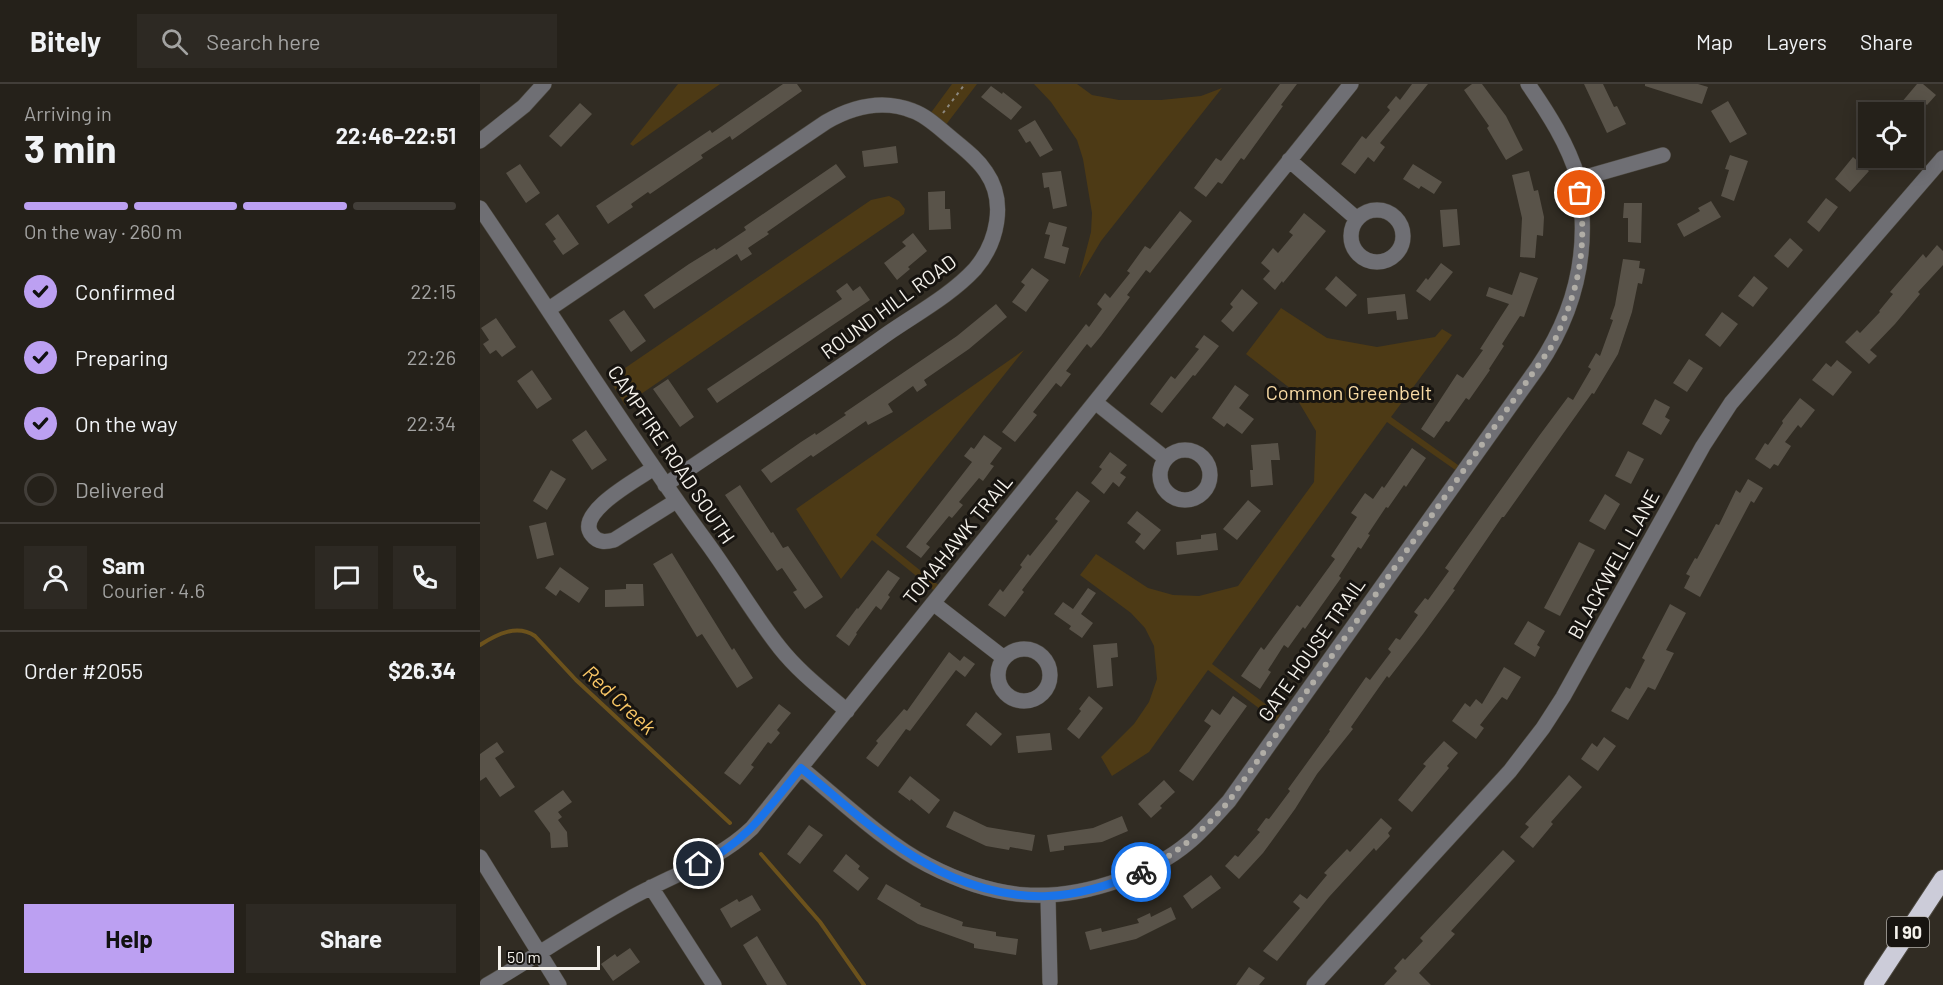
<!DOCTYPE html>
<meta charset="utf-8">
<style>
:root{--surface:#25211a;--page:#2d2923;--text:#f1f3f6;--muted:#a3a3a2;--line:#423e39;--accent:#bca0f2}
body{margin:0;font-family:Barlow,sans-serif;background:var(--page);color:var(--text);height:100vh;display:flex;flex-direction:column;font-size:22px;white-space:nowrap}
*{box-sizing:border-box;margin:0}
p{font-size:20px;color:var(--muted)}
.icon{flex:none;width:33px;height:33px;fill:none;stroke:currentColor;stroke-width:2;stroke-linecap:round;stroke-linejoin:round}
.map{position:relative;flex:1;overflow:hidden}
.details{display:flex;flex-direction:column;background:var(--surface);width:480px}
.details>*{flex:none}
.tools{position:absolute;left:1378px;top:18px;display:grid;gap:12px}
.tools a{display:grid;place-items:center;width:66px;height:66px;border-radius:0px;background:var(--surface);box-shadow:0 3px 15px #0003,0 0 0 2px var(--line);font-size:30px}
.scale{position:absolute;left:18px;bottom:15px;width:102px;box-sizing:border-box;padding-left:6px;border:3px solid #f5f2ec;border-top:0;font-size:16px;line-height:21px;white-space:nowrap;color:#f5f2ec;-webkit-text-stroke:4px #171410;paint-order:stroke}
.pin{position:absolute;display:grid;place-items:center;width:51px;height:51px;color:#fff;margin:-26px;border:3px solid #fff;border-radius:50%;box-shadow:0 2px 6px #0007}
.courier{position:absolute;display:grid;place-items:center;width:60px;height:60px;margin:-30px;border:4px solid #1a73e8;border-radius:50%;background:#fff;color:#222;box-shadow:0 2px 8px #0007}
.headline em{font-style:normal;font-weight:700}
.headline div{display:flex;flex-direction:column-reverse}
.headline{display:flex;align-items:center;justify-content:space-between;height:102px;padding:0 24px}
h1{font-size:39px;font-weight:700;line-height:45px}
.bar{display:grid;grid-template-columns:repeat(4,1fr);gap:9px 6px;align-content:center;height:72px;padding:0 24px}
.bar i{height:8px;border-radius:4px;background:var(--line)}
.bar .active{background:var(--accent)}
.bar p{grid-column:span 4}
.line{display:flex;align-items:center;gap:15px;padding:0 24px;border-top:2px solid var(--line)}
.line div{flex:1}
.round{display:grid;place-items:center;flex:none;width:63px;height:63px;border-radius:0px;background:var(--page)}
ol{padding:0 24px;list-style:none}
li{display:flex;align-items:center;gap:18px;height:66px}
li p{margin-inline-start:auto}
li .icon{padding:6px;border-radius:50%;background:var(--accent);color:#111;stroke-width:4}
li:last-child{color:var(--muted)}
li i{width:33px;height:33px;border:3px solid var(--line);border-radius:50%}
.primary-button{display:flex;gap:12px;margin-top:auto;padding:12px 24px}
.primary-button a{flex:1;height:69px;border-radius:0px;background:var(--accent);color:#111;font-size:24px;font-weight:700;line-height:69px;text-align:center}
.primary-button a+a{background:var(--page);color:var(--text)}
header{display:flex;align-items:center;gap:36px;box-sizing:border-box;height:84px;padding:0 30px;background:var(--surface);border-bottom:2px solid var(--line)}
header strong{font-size:28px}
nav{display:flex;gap:33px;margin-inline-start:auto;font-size:21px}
.search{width:420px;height:54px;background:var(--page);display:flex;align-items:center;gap:15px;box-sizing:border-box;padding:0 21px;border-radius:0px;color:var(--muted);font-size:22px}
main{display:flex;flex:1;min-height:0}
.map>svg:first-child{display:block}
.green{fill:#4d3a15}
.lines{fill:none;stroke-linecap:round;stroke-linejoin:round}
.stream{stroke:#6c521c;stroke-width:4}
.building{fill:#595349}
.minor-casing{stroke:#4c483f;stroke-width:16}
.highway-casing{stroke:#4c483f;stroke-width:20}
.path{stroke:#8b877f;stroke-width:2;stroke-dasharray:3 4.5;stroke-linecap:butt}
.minor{stroke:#6f6f74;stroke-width:15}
.highway{stroke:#ccccd9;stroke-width:18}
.done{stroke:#b0ada6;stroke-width:6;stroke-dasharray:0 10.8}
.route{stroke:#1a73e8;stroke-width:8}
.labels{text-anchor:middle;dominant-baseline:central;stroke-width:6;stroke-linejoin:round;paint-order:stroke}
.shield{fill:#171410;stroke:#b2afaa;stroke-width:1.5}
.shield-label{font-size:18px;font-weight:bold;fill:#f5f2ec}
.street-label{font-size:20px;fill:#f5f2ec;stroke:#171410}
.park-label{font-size:20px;fill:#f9dba5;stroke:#171410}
.water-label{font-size:21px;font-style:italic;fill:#f8c666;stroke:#171410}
</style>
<header>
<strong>Bitely</strong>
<div class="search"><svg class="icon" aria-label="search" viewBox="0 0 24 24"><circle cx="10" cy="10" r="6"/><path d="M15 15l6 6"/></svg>Search here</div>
<nav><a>Map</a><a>Layers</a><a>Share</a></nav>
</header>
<main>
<section class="details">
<div class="headline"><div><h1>3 min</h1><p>Arriving in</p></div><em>22:46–22:51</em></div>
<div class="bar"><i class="active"></i><i class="active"></i><i class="active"></i><i></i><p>On the way · 260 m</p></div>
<ol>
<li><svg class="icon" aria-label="check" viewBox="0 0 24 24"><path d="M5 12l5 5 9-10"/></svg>Confirmed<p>22:15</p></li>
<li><svg class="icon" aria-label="check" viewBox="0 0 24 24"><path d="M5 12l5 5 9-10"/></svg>Preparing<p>22:26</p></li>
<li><svg class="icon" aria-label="check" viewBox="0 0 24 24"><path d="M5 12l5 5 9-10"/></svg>On the way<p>22:34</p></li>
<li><i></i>Delivered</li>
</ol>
<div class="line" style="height:108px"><a class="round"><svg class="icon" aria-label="person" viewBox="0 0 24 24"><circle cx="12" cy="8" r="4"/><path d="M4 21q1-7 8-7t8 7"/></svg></a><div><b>Sam</b><p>Courier · 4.6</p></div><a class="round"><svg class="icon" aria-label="chat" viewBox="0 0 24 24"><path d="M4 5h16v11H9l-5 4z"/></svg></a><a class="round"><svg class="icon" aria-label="phone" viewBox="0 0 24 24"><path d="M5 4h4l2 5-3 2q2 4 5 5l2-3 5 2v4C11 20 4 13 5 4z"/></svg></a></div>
<div class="line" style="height:78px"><div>Order #2055</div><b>$26.34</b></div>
<div class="primary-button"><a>Help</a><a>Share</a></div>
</section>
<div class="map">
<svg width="1463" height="901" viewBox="0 0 1463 901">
<rect width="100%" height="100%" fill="#312c23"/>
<!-- green -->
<path class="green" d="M198,0H240L153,62L150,60Z
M472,0H497L465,42L450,30Z
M554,0H597L612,11L639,16H681L721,12L742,4L621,157L599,194L611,148L612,129L603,75L597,56L571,18Z
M409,112L419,117L425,125L424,130L145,321L129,295L391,116Z
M801,224L847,254L897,263L955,253L962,245L972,251L911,333L985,386L981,390L907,338L732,580L800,631L796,637L728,586L669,668L632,692L621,673L654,640L669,618L677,595L674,562L665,544L651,529L600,491L616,470L668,504L693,511L719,512L758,502L834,398L836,347L811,305L766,270Z
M544,266L396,451L461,503L456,508L392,456L361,495L316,425Z"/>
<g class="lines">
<!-- stream -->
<path class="stream" d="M0,561C17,550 37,540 55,552L96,596L250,739
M281,770L340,838L384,901"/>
</g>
<!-- building -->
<path class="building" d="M303,0H317L322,7L252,56L250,52L221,71L223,74L170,110L168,108L151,120L153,123L128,140L116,122L230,46L232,49Z
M800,0H817L801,21L803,22L764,76L761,74L742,100L738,98L726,113L714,104L736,74L741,77Z
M932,0H948L900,59L905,63L894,78L888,73L875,90L861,80L882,52L886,55L910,26L907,23L916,12L920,16Z
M992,0H1002L1026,32L1043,66L1026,76L1007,44L1009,42L984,6Z
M1104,0H1123L1134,23L1137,22L1146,40L1127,49Z
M1165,0H1218L1228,3L1222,20L1165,2Z
M1437,0H1443L1456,11L1447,21L1443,18L1434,29L1421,19Z
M511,2L522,10L523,8L542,23L531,36L501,13Z
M1248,17L1267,50L1250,59L1231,27Z
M100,19L112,30L81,63L69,52Z
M555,36L573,66L560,73L550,57L546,59L538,46Z
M416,62L418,79L384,83L382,67Z
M1250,71L1268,77L1254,117L1241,112L1249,86L1245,85Z
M1373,73L1389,87L1370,108L1355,95Z
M40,80L60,109L46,119L26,89Z
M356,80L366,93L287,148L289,150L268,164L272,170L261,177L257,170L174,225L164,211L209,180L235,164L236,166L266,146L264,143Z
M933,80L962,98L954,110L941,102L939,105L923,95Z
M581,87L587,122L573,125L569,103L564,104L562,89Z
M1049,87L1054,107L1058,106L1064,133L1063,152L1057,151L1055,174L1040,173L1042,134L1032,91Z
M465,107V125H470L471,145L449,146L448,108Z
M1346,114L1358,123L1339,148L1327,138Z
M1231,117L1241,133L1204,153L1197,140L1220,127L1218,124Z
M1144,119H1162L1161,159L1148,158V134H1143Z
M977,125L980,161L963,163L960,126Z
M700,127L712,137L670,189L666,186L647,211L650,213L621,252L611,264L607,260L586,287L591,290L581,303L576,299L553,328L557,331L535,358L522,348L606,240L609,243L622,225L617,220L625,209L630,214L650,189L647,187L665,162L670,165Z
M824,129L846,147L803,199L802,197L795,206L783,195L790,187L781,179L793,164L798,169L813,151L809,148Z
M78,130L99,160L83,171L73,157L76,155L65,140Z
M569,138L587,143L582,162L589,164L585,180L564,174L570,151L565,150Z
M433,149L447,167L428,183L430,185L417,196L404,179L426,162L422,158Z
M1310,154L1323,166L1308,184L1294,172Z
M1457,161L1463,167V181L1438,208L1440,210L1415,240L1390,266L1397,272L1389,280L1365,258L1377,246L1380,249L1400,228L1399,227L1413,210L1410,208L1443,170L1446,174Z
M1143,175L1160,177L1159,184L1165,185L1162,200L1158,199L1152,228L1138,270L1114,310L1112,309L1024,433H1022L973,505L975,506L943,550L909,594L907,592L871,643L873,645L837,690L815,725L783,769L759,795L745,782L755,771L758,773L780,748L777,746L786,734L789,735L810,707L808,705L850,647L849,646L886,593L890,596L911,568L908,565L916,554L920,556L938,531L934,528L945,514L948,516L969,487L965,484L1059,352L1088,313L1093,316L1111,285L1108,283L1116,269L1120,272L1133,236L1130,235L1135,221Z
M961,179L973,188L950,217L936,207L946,194L948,196Z
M552,184L569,196L546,228L532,218L545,201L541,198Z
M1040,188L1058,194L1044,233L1040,232L1022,260L1024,262L1009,285L1010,286L989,316L986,314L969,338L966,337L954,354L941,345L977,290L983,294L1003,266L1000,265L1029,220L1006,212L1009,203L1032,211Z
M856,192L877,211L866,223L845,205Z
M1274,192L1288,204L1273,223L1258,212Z
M367,199L373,207L380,202L390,216L237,319L227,305L362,215L356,207Z
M762,205L778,219L753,248L741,237L753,223L750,220Z
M925,210L928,235L917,236L916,227L888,230L887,214Z
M516,220L527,233L489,265L444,296L447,301L437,308L433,302L408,320L413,328L388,341L386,337L333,373L331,371L291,399L281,386L321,358L335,349L336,351L366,331L364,329L477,252Z
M144,226L166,257L151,268L129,236Z
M1242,228L1258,240L1240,263L1225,251Z
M16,234L36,263L22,273L16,266L10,270L3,260L9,256L1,244Z
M724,251L739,262L715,292L713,291L682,329L670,320L691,292L695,295L719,265L715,263Z
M1209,275L1223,284L1207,308L1193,299Z
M1357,276L1372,288L1353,312L1332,296L1346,279L1351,283Z
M52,286L72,315L57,325L37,297Z
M188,295L214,333L200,343L173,305Z
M755,301L769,311L759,324L774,335L762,350L747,339L744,343L732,334Z
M1320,314L1335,326L1321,344L1318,341L1305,358L1311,362L1298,382L1294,380L1290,385L1275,375L1285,359L1288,361L1303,339L1302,337Z
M1175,315L1190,323L1185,333L1190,336L1181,351L1162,340Z
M106,346L127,376L112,386L92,356Z
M504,351L522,364L510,380L514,382L503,397L499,394L479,418L483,421L472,434L469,432L446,460L450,463L441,474L426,463L492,378L484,372L491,363L494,365Z
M798,359L800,376H791L793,401L771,403L770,386H773L771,361Z
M932,364L946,374L926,403L924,401L908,424L906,423L888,450L890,451L881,465L878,463L859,492L861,494L825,545L823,543L808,564L804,561L788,586L791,588L780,605L761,592L781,563L784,566L817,521L820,523L855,475L851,472L877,433L871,429L885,409L893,415L902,402L904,404Z
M1148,367L1164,375L1151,400L1135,392Z
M630,368L647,381L640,389L646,393L639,403L633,398L624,410L611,399L622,385L619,383Z
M71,386L86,395L67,426L53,417Z
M1268,395L1283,404L1274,419L1271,417L1220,513L1204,504L1210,492L1206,490L1215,474L1217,475L1236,440L1239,441L1256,406L1260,409Z
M260,401L291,449L293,448L303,464L308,462L343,513L325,525L313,508L317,506L302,484L297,487L245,411Z
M597,407L610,417L542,506L544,508L525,533L508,521L520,505L523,508L542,483L540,481L548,470L550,472L578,437L575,435Z
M1125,410L1140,420L1125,446L1109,437Z
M768,416L781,427L757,456L743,445Z
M657,427L681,446L664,466L655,458L661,450L647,439Z
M66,438L74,471L57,475L49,442Z
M736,449L738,466L697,471L696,458L721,455V451Z
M1099,458L1115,466L1080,532L1064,524Z
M192,469L252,566L254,564L273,594L257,604L222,550L217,553L173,480Z
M80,483L109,504L99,519L80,506L76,512L65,504Z
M408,486L420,494L408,511L410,513L401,526L396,522L376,549L377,550L369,562L356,552L377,524L378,525Z
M146,500H163L164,522L125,523V506L146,505Z
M608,504L616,509L601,530L613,539L602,554L589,545L591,542L574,530L583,518L593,525Z
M1190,520L1206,529L1186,566L1194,569L1175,606L1168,603L1148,636L1131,627L1146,603L1150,605L1165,576L1162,574Z
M1048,537L1065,547L1057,561L1060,563L1055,573L1034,560Z
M637,559L638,573L631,574L633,602L617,604L613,561Z
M469,568L480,577L484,572L495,580L485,593L476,586L430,647L426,645L398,683L386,674L398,659L396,657L424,625L427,627Z
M1024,583L1041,593L1027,616L1022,613L1000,641L1004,644L996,655L972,637L985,619L990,623L996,615L1002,620Z
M609,612L623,624L599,655L587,645L601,627L599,625Z
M753,612L767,622L713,697L699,687L731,642L724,637L732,625L740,631Z
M299,620L311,629L297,646L300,649L291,660L288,658L271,681L274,683L260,701L244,689Z
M496,628L522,650L511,662L486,641Z
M570,649L572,666L538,669L536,652Z
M1124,653L1136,662L1118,687L1101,675L1112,659L1117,663Z
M964,657L978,669L967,682L969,684L932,728L918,716L946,682L943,680Z
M17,658L24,668L15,674L35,703L20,713L6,693L0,697V670Z
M1089,691L1102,703L1071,738L1073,740L1053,764L1040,753L1049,743L1045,740Z
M430,692L460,716L449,730L431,715L430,717L418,708Z
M684,696L695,708L680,722L682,724L671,734L658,720Z
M83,706L92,718L78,728L82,733L78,736L87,748L88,763L71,764L70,749L54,727Z
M474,727L507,743L555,751L552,767L530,763L529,766L506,762L466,743Z
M642,732L648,747L622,758L584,762V766L570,768L567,751L613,744Z
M901,734L912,744L908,749L910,752L896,767L894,764L849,813L797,877L783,867L820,824L813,818L820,810L827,815L847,791L844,789L867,765L870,768Z
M329,741L343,751L320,780L307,770Z
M1023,766L1035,777L971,847L975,850L939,889L951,901H904L917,887L914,884L923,874L925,876L943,857L940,854Z
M366,770L380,782L378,785L389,794L378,807L353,787Z
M731,791L741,804L712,825L703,812Z
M406,800L441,820L440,822L483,838L482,842L516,848V852L538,855L536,871L494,864V860L438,840L397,815Z
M272,811L281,826L251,844L240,825L257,815L259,818Z
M691,823L696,835L656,855L610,866L605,848L621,844L622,848L659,839L657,835L670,829L671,833Z
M277,852L307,901H287L263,861Z
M150,864L160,878L133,897L121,880L135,870L137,873Z
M769,883L785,894L779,901H756Z"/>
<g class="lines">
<defs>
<path id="minor" d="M0,57L44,22L64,0
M809,76L877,135
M1099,95L1183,71
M0,124C75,234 146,348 225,456C251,491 273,530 300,564C319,588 344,607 367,627
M871 152a26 26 0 1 1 52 0a26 26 0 1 1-52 0Z
M69,225L346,38C372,23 403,15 433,27C447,32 459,44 470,53C483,64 497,74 506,88C527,118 517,159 495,185C471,211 436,230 407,250C334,302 259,351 185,401
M615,318L685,374
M680 391a25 25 0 1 1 50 0a25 25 0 1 1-50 0Z
M174,384C158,395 94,429 112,451C118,459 126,458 134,456L196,417
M453,519L524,574
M518 591a26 26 0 1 1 52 0a26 26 0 1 1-52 0Z
M321,684C359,715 405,759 448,781C514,815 570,821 640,796C665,787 688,776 708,759C723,747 736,731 749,717L1058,283C1089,237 1105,186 1102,131C1102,119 1102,105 1098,94C1088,60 1068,29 1048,0
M0,773L79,901
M171,803L234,901
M568,813L570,898
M7,901C55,873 101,841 149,815C190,792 238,777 272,744L871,0
M834,901L1030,687L1063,644L1083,613L1223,362L1251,319L1463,74"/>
<path id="highway" d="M1393,901L1463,795"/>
</defs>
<!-- minor casing -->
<use href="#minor" class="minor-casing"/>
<!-- highway casing -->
<use href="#highway" class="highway-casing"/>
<!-- path -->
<path class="path" d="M463,29L485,0"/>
<!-- minor -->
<use href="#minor" class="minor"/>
<!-- highway -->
<use href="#highway" class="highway"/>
</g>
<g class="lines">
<!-- done -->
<path class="done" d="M661,788C698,769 722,748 749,717L1072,262C1098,209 1107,169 1100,109"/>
<!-- route -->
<path class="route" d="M219,780C264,762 291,721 321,684C361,717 400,754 445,779C480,800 527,814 568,812C600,811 633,800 661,788"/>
</g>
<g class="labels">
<!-- shield labels -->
<rect class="shield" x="1407" y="833" width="42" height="30" rx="4.5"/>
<g class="shield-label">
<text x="1428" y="848">I 90</text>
</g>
<!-- street labels -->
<g class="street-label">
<text transform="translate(408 222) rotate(-36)">ROUND HILL ROAD</text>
<text transform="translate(192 370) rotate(56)">CAMPFIRE ROAD SOUTH</text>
<text transform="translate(477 455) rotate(-51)">TOMAHAWK TRAIL</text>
<text transform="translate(1133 480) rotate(-61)">BLACKWELL LANE</text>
<text transform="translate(831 565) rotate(-55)">GATE HOUSE TRAIL</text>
</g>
<!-- park labels -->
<g class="park-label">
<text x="869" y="308">Common Greenbelt</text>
</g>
<!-- water labels -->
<g class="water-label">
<text transform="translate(140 615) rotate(43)">Red Creek</text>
</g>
</g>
</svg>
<div class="tools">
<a><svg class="icon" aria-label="locate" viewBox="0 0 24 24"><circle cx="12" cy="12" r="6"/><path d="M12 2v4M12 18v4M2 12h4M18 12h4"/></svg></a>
</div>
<div class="scale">50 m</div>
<div class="pin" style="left:1100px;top:109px;background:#ea580c"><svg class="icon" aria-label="bag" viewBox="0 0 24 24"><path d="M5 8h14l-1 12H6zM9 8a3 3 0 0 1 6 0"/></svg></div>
<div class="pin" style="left:219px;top:780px;background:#1f2937"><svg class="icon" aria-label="home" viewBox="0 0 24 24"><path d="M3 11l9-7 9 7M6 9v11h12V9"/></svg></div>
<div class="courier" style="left:661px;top:788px"><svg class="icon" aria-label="bike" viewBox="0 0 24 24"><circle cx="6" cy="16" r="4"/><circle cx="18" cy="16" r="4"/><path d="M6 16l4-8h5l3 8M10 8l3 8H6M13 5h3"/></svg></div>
</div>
</main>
